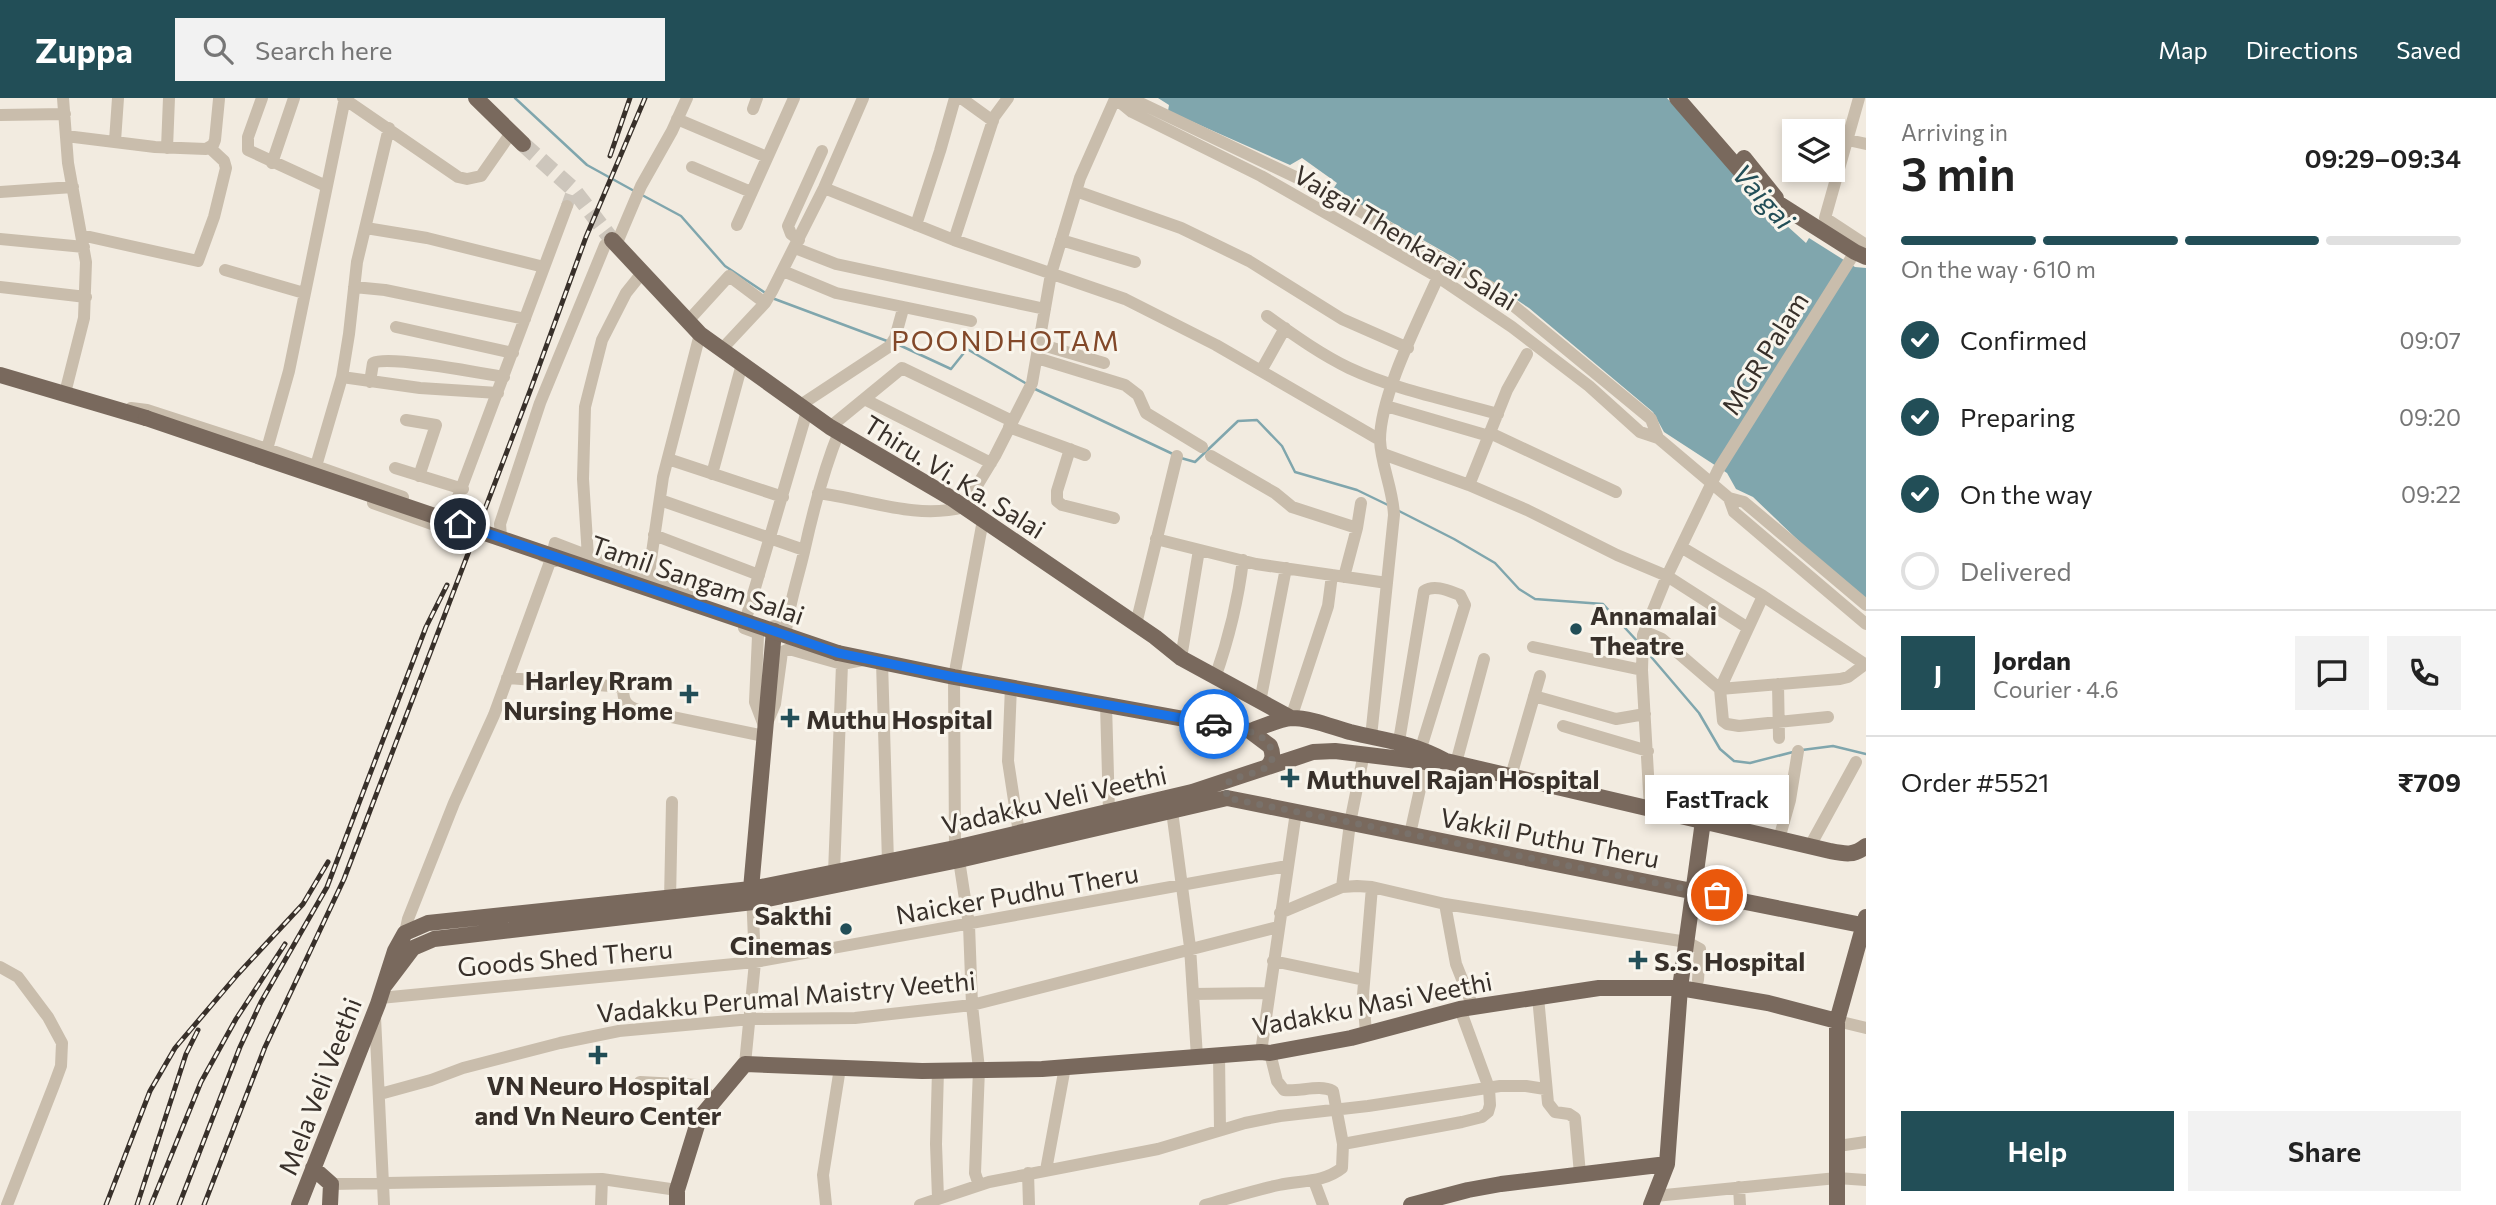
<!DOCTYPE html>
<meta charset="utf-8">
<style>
:root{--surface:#fff;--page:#f2f2f2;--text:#222;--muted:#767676;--line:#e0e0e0;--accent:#224e57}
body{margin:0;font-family:Commissioner,sans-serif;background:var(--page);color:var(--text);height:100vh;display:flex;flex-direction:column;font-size:26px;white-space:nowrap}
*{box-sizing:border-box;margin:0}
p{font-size:23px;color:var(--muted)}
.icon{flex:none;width:38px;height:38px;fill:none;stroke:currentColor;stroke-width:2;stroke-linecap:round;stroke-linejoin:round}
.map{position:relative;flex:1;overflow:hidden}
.side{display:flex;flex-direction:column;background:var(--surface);width:630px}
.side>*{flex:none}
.controls{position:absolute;left:1782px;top:21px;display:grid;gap:14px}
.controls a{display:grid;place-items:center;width:63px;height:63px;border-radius:0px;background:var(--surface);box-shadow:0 4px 10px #0003;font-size:35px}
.pin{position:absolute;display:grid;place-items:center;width:60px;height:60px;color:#fff;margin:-30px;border:4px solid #fff;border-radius:50%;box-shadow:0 2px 7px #0007}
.courier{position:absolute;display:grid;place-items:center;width:70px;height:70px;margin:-35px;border:5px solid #1a73e8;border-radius:50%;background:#fff;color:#222;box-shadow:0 2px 9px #0007}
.bubble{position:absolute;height:49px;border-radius:0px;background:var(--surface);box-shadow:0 4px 10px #0003;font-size:23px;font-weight:600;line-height:49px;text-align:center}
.headline em{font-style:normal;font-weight:600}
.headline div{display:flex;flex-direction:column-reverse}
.headline{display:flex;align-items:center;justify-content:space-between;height:119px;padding:0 35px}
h1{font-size:46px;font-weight:600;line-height:52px}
.bar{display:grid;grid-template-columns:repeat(4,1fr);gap:10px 7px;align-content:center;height:84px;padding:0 35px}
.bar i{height:9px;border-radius:5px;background:var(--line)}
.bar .active{background:var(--accent)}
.bar p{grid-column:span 4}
.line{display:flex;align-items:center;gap:18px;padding:0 35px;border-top:2px solid var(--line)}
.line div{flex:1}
.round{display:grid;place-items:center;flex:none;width:74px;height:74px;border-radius:0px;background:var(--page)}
ol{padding:0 35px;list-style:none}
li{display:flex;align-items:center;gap:21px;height:77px}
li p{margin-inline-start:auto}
li .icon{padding:7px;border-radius:50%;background:var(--accent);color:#fff;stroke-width:4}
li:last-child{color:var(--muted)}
li i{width:38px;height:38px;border:4px solid var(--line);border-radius:50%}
.cta{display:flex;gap:14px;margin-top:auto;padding:14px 35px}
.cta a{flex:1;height:80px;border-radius:0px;background:var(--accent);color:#fff;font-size:28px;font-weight:600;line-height:80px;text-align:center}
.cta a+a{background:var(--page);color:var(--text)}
header{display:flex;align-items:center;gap:42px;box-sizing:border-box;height:98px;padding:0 35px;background:var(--accent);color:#fff}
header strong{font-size:33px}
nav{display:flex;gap:38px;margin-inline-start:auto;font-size:24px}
.search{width:490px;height:63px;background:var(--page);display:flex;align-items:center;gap:18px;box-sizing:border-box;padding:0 24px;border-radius:0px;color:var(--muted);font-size:26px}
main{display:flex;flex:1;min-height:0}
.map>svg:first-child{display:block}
.water{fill:#80a6ad}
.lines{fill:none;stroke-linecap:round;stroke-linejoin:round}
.stream{stroke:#80a6ad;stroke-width:2.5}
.minor-tunnel{stroke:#cdc6bc;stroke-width:12;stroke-dasharray:12 6;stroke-linecap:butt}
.major-tunnel{stroke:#cdc6bc;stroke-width:16;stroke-dasharray:16 8;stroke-linecap:butt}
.minor{stroke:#c9bdac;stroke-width:12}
.major{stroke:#79695d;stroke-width:16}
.rail-casing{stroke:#38302a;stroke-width:5}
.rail{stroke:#f9f5ec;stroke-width:2.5;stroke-dasharray:8;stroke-linecap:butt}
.major-bridge{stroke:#79695d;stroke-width:16}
.done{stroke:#79716a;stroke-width:7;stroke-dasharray:0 12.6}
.route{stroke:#1a73e8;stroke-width:9}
.poi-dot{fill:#224e57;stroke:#f9f5ec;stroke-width:2.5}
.labels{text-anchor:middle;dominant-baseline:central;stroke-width:6;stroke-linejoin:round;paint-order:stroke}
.street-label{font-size:26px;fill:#38302a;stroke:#f9f5ec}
.poi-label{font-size:26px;font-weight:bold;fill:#38302a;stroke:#f9f5ec;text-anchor:start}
.water-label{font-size:28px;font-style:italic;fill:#224e57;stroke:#f9f5ec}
.neighbourhood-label{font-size:28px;letter-spacing:2px;fill:#824829;stroke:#f9f5ec}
</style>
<header>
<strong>Zuppa</strong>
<div class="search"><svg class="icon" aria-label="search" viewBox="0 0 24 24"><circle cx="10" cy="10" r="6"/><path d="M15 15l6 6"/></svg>Search here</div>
<nav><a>Map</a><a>Directions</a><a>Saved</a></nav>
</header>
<main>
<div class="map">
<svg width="1866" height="1107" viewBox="0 0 1866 1107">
<rect width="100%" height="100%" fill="#f2ebe0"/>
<!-- water -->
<path class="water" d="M1158,0H1667L1756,100L1806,145L1809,140L1855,169L1866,170V502L1822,465L1753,399L1736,391L1727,375L1664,334L1653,314L1529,210L1453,159L1333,91L1337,85L1302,60L1290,67L1168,13L1169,7Z"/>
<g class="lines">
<!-- stream -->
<path class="stream" d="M515,0L587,67L636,94
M642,97L681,118L725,168L767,196
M772,200L887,243
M897,246L951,271L967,251L1027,286
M1035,291L1175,357
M1181,360L1195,364L1238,323L1257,322L1282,348L1295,374L1357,392L1390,408
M1399,413L1454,441L1495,465L1519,491L1535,501L1603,506L1638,544
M1647,554L1699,615L1720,651L1734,663L1750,665L1793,654
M1802,652L1833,648L1866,656"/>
<!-- minor-tunnel -->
<path class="minor-tunnel" d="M567,108L573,91"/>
<!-- major-tunnel -->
<path class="major-tunnel" d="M523,46L573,91L612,142"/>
<!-- minor -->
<path class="minor" d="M63,0L68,65L86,164L84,220L65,295
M262,0L248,39V52L326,88
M343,0L458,79L467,81L481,78L511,35
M961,0L993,23
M1115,0L1132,14L1261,78L1438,179L1512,229L1589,288L1640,334L1658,340L1729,400L1744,404L1866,507
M1130,0L1329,95L1492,190L1651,321L1658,340
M1859,0L1825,120L1866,147
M753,11L757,0
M0,17L65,16
M677,21L767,59
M66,38L155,49L206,51L213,47L215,42L219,1
M1848,42L1866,46
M115,43L118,0
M167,50L169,0
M272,65L294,0
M692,69L751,94
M824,90L954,142L1125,201L1216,247L1380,342
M1076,93L1181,130L1249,163L1342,221L1408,250
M0,94L73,89
M737,127L794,0
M916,127L940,53L955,0
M366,130L427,140L544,169
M81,137L198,163L214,119L226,70L224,63L210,50
M0,141L84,149
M799,142L791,136L788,128L822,53
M954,142L994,19L1008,0
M1061,142L1135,164
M616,147L641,88L672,33L687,0
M795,150L836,166L1045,211
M225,172L304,195
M783,173L836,195L971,223
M0,189L86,199
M354,189L385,192L525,221
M1267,218C1294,237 1320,256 1349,270C1396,292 1449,302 1498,316
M688,223L729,178L765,205
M396,229L513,255
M1039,246L1104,265
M722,251L765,205L772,193L824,90L863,0
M1037,260L1125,287L1138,297L1146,315L1202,349
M1261,273L1285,230
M342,279L420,290L498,295
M370,284L373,265C389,257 480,275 504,279
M864,301L991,365
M799,308L890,248L895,240L903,211
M1386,308L1489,338
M131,310L147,312L267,351L403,399
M406,322L436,327L419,378
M830,329L902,270L1012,323
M1009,329L1085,357
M1490,335L1616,394
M267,351L289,273L345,0
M1070,351L1057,393V403L1062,407L1114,420
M1383,356L1469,387L1527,412L1617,457L1667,478L1748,530
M1211,358L1275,395L1292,409L1357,430
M668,361L783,399
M316,368L342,279L349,236L357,164L389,30
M395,370L463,391
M712,376L742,266
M1469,387L1507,292L1527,256
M818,395C866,401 916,422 964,409L995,358L1032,285L1051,176L1080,80L1115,1
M1729,400L1734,414L1866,526
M660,402L804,452
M373,405L446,431L567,108
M654,437L759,477
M1156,441L1256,466L1387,485
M507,444L501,438L500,426L540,305L605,147
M1681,449L1763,498L1866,567
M588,459L583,381L585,309L602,242L626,195L642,175
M555,463L551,461L555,445L688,496
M1344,479L1357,430L1361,405
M648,482L663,379L700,236
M1763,498L1720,591L1723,623L1727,626L1739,628L1828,619
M747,517L807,313
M1136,526L1177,358
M774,528L786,533C789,506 798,480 804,454C813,413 823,373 839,334
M744,530L755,534L758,538L755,604L765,630L775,606L782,554L789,551L842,566L863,562
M1646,534L1662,541L1720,591L1840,581L1848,579L1864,567
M1533,549L1642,572
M1181,560L1199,452
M882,564L888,764
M507,580L623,589C623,602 625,608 638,612L764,638
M1215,580C1229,540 1238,504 1243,462
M1778,586L1779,640
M1011,588L1008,663L1019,735
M1534,598L1616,621L1645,616
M1260,604L1286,470
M1106,606L1109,714
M1291,620L1328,508L1332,477
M1563,628L1648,653
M1371,639L1394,417C1393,391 1381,367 1380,342C1380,297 1419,222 1438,179
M1399,643L1424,493C1435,486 1449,493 1460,497L1465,507L1421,650
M1456,665L1484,561
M1511,678L1540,578
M1650,711L1642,572L1643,537L1667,478L1718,372L1855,154
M1172,713L1190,849L1197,959
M1410,736L1426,664
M1779,741L1790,702L1798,653
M1810,748L1856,664
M955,750L954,579L983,422
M959,762L969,827L972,907L979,971L975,1075L979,1087
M834,775L842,566
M1342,789L1350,725L1364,655
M670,802L672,704
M1445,806L1456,866L1473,909
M1280,815L1342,789L1357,788L1372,789L1445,806L1687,844L1700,851L1698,882
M405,835L408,821L454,705L494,617L551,461L543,458
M1273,863L1364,882
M0,869L18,879L48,919L62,945L61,968L54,987L7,1107
M1193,896L1269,895
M1538,899L1548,1005L1555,1014L1569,1016L1575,1020L1580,1076
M380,900L755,864L1287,768
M375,919L384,1107
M1837,923L1866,930
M1366,935L1363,897L1372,789
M1261,954L1296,714
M1219,957L1220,1032
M745,966L755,864L752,795
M640,984L697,987L715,1002
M380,996L431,982L463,970L560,945L619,933L751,921L855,920L972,907L1278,829
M1343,1046L1462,1024L1482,1019L1488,1014L1490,1007L1489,990L1460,911
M1838,1048L1866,1044
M1046,1072L1065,969
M1028,1075L1029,1107
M1314,1083L1323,1107
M331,1086L602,1081L677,1092
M1739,1089L1740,1107
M1655,1098L1837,1080L1866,1082
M938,1100L936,1046L938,972
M601,1107L602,1081
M826,1107L823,1077L840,970
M920,1107L989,1084L1158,1051L1245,1025L1280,1018L1368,1008L1500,988H1526L1545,991
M1205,1107C1230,1100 1255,1092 1279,1087C1301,1082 1323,1085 1342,1070L1343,1046L1333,993C1319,986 1300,994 1284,992L1277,983L1270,955"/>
<!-- major -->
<path class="major" d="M476,0L523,46
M1677,0L1757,92L1855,154L1866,159
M1744,60L1776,100
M612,142L700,236L830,329L951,400L1155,539L1181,560L1291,620
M0,277L146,320
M838,555L954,579L1250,633L1270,648C1274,657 1273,663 1267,669
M1250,633C1263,629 1278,621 1292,620C1311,620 1332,629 1350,634C1386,643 1410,644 1444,662
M751,791L774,533
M405,835L428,825L751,791L955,750L1192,694L1313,654L1335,653L1426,664L1446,663L1830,753C1845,756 1854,758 1866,748
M385,887L413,850L434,841L753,804L959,762L1227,700L1866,828
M313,1070L331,1086L330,1107
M299,1107L378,906L395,853L405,835
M677,1107V1092L699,1021L745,966L922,973L1042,971L1261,954L1270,955L1351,940L1460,911L1599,890H1680L1768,905L1837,923
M1411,1107L1468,1092L1501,1086L1667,1066
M1651,1107L1667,1066L1680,890L1703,723
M1837,1107V923L1866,819"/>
<defs>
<path id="rail" d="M610,58L630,0
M106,1107L150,993L175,950L238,876L303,806L328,764
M137,1107L186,956L198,932
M151,1107L201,984L236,921L285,846
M179,1107L240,949L261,904L327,789L426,529L447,487
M204,1107L265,949L344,781L530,293L586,139L645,0"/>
</defs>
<!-- rail casing -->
<use href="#rail" class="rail-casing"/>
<!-- rail -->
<use href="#rail" class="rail"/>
<!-- major-bridge -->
<path class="major-bridge" d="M146,320L838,555"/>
</g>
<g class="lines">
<!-- done -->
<path class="done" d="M1214,626C1231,630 1267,631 1272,654C1273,659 1272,665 1267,669C1257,675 1241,678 1230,682L1226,689L1227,700L1717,797"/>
<!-- route -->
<path class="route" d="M460,426L838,555L954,579L1214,626"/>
</g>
<!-- markers -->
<g class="poi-dot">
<circle cx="1576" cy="531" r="7"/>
<path d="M685.5 585.5h7v7h7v7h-7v7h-7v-7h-7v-7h7z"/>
<path d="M786.5 609.5h7v7h7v7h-7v7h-7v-7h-7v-7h7z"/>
<path d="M1286.5 669.5h7v7h7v7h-7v7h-7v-7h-7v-7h7z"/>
<circle cx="846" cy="831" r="7"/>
<path d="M1634.5 851.5h7v7h7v7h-7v7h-7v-7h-7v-7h7z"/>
<path d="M594.5 946.5h7v7h7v7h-7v7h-7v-7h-7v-7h7z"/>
</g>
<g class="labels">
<!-- street labels -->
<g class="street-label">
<text transform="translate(1406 139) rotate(31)">Vaigai Thenkarai Salai</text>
<text transform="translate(1764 255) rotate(-58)">MGR Palam</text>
<text transform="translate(955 378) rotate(32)">Thiru. Vi. Ka. Salai</text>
<text transform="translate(698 481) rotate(19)">Tamil Sangam Salai</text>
<text transform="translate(1054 701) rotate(-13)">Vadakku Veli Veethi</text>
<text transform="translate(1550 739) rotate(11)">Vakkil Puthu Theru</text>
<text transform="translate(1017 795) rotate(-10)">Naicker Pudhu Theru</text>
<text transform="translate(565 859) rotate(-5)">Goods Shed Theru</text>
<text transform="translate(786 898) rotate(-5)">Vadakku Perumal Maistry Veethi</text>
<text transform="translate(1372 905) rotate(-11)">Vadakku Masi Veethi</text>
<text transform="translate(319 988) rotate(-69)">Mela Veli Veethi</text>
</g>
<!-- poi labels -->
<g class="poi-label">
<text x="1590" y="516">Annamalai<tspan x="1590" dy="30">Theatre</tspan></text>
<text x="673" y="581" text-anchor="end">Harley Rram<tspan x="673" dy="30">Nursing Home</tspan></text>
<text x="806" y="620">Muthu Hospital</text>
<text x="1306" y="680">Muthuvel Rajan Hospital</text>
<text x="832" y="816" text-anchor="end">Sakthi<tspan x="832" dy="30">Cinemas</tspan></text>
<text x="1654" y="862">S.S. Hospital</text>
<text x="598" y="986" text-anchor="middle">VN Neuro Hospital<tspan x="598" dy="30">and Vn Neuro Center</tspan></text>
</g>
<!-- water labels -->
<g class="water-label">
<text transform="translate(1764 98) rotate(48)">Vaigai</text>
</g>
<!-- neighbourhood labels -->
<g class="neighbourhood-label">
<text x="1006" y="242">POONDHOTAM</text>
</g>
</g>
</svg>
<div class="controls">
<a><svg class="icon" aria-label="layers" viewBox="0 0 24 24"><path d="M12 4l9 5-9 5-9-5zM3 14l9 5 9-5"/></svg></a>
</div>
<div class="pin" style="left:1717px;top:797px;background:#ea580c"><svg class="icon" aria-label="bag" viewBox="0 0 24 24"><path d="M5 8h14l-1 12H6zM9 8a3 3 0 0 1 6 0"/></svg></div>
<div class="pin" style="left:460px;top:426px;background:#1f2937"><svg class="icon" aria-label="home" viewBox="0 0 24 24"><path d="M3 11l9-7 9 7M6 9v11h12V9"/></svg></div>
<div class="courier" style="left:1214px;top:626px"><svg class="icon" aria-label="car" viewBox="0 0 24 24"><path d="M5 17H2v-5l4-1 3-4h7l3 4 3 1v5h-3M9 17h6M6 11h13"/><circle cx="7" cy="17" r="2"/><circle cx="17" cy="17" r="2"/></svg></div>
<div class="bubble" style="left:1645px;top:677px;width:144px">FastTrack</div>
</div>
<section class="side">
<div class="headline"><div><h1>3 min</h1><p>Arriving in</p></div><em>09:29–09:34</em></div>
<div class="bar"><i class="active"></i><i class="active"></i><i class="active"></i><i></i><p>On the way · 610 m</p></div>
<ol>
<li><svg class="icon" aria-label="check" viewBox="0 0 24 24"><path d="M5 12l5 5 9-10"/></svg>Confirmed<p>09:07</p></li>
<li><svg class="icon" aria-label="check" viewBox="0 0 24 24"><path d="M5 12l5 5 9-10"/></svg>Preparing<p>09:20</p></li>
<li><svg class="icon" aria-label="check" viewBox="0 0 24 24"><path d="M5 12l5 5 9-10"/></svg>On the way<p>09:22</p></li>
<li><i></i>Delivered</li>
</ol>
<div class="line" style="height:126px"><b class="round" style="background:var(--accent);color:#fff">J</b><div><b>Jordan</b><p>Courier · 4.6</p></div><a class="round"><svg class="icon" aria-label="chat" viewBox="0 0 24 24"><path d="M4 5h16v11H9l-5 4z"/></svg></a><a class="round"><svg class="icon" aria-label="phone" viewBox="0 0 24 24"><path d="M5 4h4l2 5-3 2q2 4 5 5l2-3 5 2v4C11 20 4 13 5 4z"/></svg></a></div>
<div class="line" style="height:91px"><div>Order #5521</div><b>₹709</b></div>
<div class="cta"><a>Help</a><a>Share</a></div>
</section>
</main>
